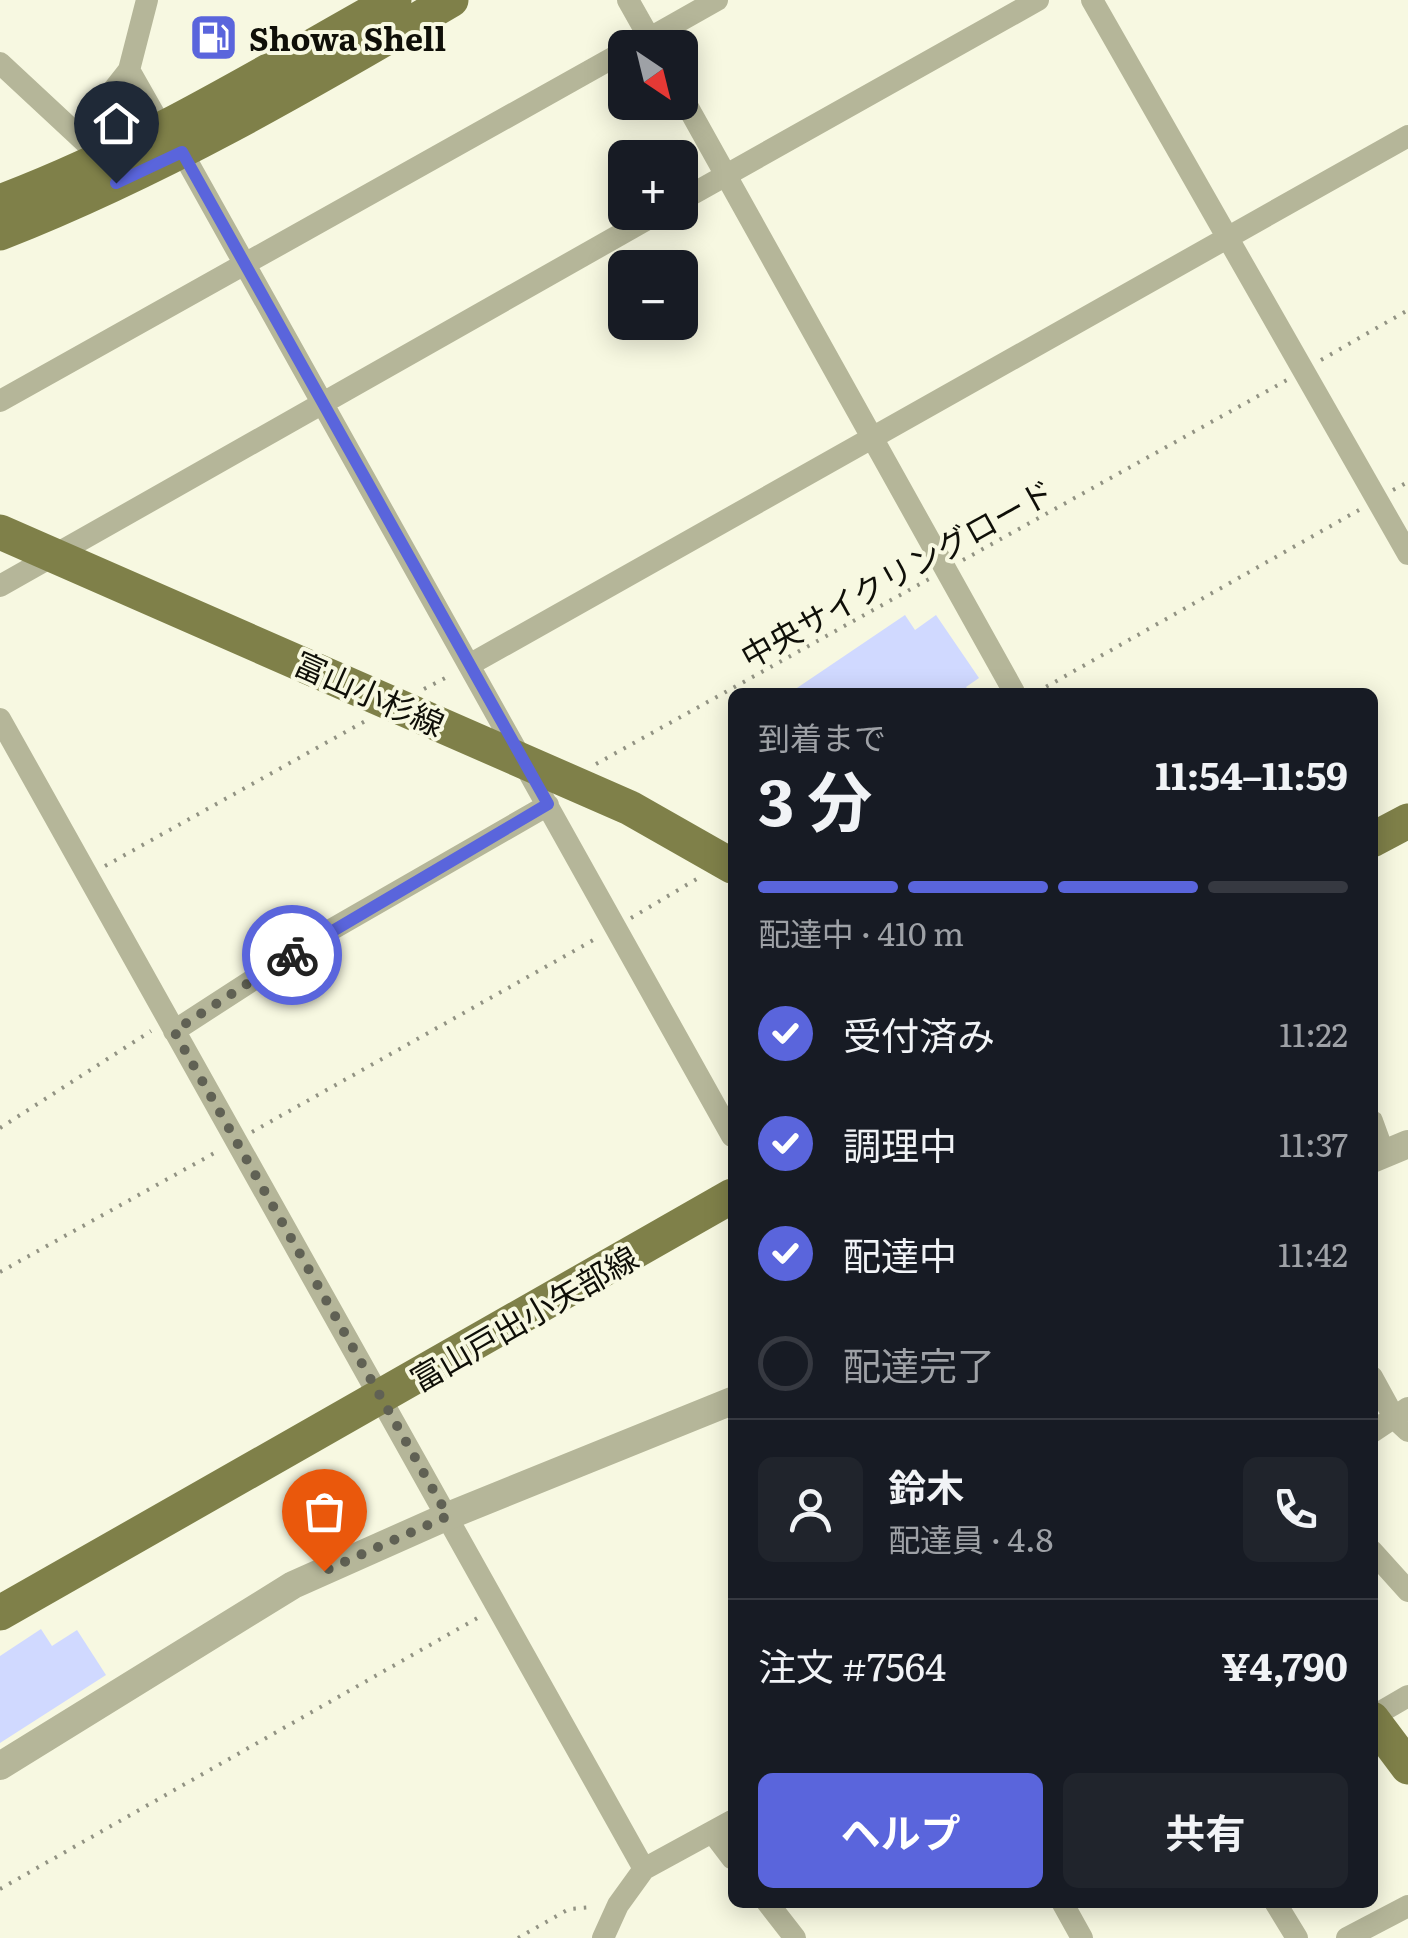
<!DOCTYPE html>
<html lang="ja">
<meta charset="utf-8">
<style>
:root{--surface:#171b24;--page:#20242c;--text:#f1f3f6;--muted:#9ea1a6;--line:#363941;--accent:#5a65dc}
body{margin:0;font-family:Literata,"Noto Sans JP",serif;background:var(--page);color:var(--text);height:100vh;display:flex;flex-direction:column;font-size:38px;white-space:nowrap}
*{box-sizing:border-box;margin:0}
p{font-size:32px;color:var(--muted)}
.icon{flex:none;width:55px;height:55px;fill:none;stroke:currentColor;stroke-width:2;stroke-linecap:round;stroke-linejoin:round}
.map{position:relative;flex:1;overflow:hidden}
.side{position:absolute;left:728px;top:688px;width:650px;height:1220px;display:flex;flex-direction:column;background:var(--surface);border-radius:15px;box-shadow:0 5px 25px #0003}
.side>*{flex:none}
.needle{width:65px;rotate:145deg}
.buttons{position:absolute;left:608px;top:30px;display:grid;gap:20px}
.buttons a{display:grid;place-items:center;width:90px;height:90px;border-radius:15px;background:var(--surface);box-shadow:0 5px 25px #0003;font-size:50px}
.pin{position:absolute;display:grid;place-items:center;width:85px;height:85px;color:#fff;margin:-102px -42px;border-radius:50% 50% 50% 0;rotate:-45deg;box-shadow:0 0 10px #0007}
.pin .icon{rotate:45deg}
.courier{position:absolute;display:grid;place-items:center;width:100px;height:100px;margin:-50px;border:8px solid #5a65dc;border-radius:50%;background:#fff;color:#222;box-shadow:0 2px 12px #0007}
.overview em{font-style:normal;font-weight:700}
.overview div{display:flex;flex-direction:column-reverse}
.overview{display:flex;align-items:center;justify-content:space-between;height:170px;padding:0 30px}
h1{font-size:65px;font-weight:700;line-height:75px}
.bar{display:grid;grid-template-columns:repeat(4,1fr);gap:15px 10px;align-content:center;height:120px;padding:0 30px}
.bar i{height:12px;border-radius:8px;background:var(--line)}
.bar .current{background:var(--accent)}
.bar p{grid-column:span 4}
.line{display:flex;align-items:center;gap:25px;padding:0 30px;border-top:2px solid var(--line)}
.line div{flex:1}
.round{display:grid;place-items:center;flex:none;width:105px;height:105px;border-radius:15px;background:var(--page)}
ol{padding:0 30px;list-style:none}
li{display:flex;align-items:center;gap:30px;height:110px}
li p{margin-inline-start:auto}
li .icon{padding:10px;border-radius:50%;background:var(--accent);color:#fff;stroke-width:4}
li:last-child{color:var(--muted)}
li i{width:55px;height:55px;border:5px solid var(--line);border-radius:50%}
.action{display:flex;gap:20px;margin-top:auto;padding:20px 30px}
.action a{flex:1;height:115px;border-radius:15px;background:var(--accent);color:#fff;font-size:40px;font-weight:700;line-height:115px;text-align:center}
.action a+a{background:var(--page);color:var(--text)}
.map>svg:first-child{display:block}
.building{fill:#d0d9ff}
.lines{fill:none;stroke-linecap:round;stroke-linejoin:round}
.path{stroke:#929383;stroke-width:4;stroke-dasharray:2.5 8;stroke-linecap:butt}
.minor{stroke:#b5b699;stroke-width:22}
.tertiary{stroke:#b5b699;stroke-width:28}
.primary{stroke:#7f8049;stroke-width:35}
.done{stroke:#606154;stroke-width:10;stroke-dasharray:0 18}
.route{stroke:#5a65dc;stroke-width:12}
.labels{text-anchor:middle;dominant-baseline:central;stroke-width:8;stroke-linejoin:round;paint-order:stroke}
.poi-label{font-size:32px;font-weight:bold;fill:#0f0f08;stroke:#f7f8e1;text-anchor:start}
.street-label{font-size:32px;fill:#0f0f08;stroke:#f7f8e1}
</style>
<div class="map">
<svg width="1408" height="1938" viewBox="0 0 1408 1938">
<rect width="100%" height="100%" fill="#f7f8e1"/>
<!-- building -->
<path class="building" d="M905,615L915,630L936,615L979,678L966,687L970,692H791Z
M41,1629L52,1646L77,1630L106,1675L0,1743V1656Z"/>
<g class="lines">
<!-- path -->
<path class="path" d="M1321,360L1408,310
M1393,490L1408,482
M963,560L1287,380
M424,689L451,675
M1037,692L1359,510
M596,764L929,579
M105,866L367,720
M631,918L700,877
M0,1128L151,1031
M252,1132L597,938
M0,1272L218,1151
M0,1889L481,1616
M518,1938L569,1909L594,1907"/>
<!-- minor -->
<path class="minor" d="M628,0L655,48
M1092,0L1408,554
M632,48L717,0
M0,63L86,143
M129,70L163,130
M680,93L1014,692
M78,135L129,70L147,0
M182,152L732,1136
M680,201L1038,0
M0,401L625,51
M0,586L660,212
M469,665L1408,136
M0,719L644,1869
M174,1031L322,935L548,805
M1372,1121L1384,1154
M1372,1377L1395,1419L1408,1431
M1372,1432L1408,1408
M1372,1551L1408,1591
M1372,1717L1408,1696
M713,1833L732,1858
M767,1902L795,1938
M1062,1902L1082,1938
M1275,1902L1297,1938
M603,1938L618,1905L644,1869L732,1821
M1347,1938L1408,1906"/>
<!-- tertiary -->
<path class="tertiary" d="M1372,1159L1408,1144
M0,1766L293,1585L448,1516L732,1401"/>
<!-- primary -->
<path class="primary" d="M0,202C139,150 265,72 394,0
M0,233C158,171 305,86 451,0
M0,532L630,808L732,866
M1372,840L1408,821
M0,1613L732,1196
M1372,1719L1408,1767"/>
</g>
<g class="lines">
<!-- done -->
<path class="done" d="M292,955L174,1031L448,1516L324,1571"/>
<!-- route -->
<path class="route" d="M116,183L182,152L548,804L292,955"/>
</g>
<!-- icons -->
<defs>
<symbol id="fuel-square" viewBox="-11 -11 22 22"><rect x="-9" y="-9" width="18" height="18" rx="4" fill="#5a65dc" stroke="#f7f8e1"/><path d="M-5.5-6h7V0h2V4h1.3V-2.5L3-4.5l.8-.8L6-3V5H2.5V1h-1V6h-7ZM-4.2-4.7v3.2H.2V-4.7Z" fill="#fff"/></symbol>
</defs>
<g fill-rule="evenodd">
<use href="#fuel-square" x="186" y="10" width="55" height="55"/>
</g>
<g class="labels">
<!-- poi labels -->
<g class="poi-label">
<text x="249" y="37">Showa Shell</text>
</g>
<!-- street labels -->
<g class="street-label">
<text transform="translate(896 572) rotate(-29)">中央サイクリングロード</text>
<text transform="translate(370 692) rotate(24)">富山小杉線</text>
<text transform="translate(523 1317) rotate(-30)">富山戸出小矢部線</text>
</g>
</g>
</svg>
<div class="buttons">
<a><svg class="needle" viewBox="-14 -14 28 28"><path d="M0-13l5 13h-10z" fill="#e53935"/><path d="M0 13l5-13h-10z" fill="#9ea1a6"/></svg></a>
<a>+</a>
<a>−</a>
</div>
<div class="pin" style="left:324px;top:1571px;background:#ea580c"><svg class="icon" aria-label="bag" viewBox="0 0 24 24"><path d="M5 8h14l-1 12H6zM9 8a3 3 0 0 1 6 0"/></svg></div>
<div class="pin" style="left:116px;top:183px;background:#1f2937"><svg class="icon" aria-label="home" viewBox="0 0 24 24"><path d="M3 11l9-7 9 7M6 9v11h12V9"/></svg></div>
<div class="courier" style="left:292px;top:955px"><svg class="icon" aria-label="bike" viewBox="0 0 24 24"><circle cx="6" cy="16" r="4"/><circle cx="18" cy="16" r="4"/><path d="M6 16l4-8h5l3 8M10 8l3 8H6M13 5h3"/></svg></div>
<section class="side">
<div class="overview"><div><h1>3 分</h1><p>到着まで</p></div><em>11:54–11:59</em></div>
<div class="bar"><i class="current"></i><i class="current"></i><i class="current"></i><i></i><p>配達中 · 410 m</p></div>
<ol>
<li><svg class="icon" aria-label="check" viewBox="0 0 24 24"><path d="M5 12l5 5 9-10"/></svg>受付済み<p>11:22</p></li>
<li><svg class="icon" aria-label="check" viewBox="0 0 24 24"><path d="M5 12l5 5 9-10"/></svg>調理中<p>11:37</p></li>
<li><svg class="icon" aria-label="check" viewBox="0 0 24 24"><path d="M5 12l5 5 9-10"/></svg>配達中<p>11:42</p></li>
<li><i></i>配達完了</li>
</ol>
<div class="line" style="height:180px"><a class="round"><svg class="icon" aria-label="person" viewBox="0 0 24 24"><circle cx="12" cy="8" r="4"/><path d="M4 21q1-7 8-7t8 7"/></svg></a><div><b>鈴木</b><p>配達員 · 4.8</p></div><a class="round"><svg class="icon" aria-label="phone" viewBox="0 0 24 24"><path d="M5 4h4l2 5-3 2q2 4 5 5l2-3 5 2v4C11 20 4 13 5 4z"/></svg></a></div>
<div class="line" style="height:130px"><div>注文 #7564</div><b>¥4,790</b></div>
<div class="action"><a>ヘルプ</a><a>共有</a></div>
</section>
</div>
